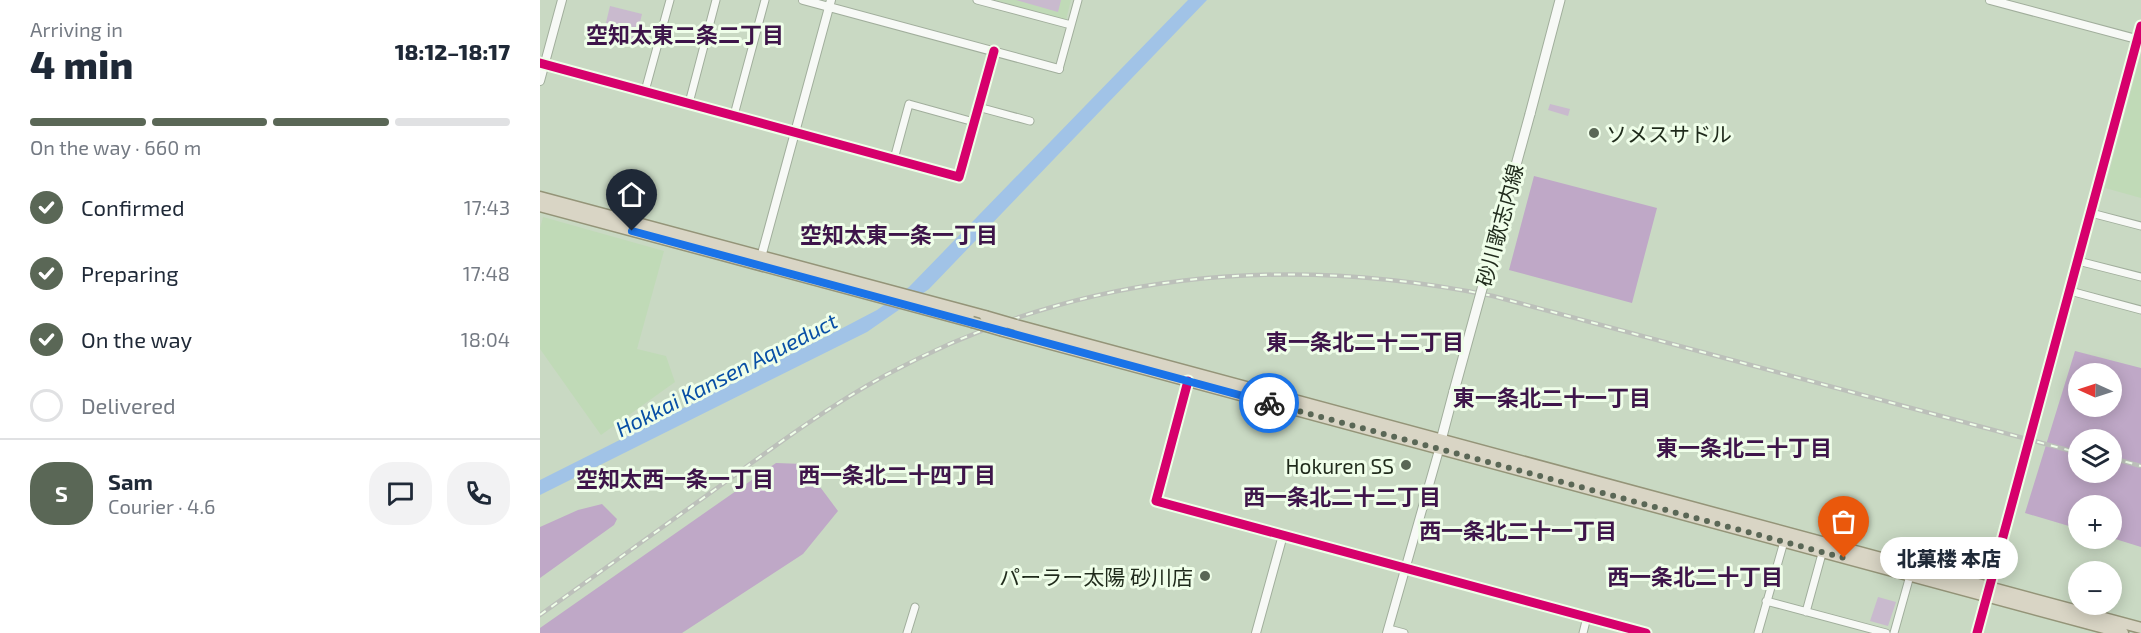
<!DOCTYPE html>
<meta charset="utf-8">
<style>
:root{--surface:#fff;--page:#f2f2f3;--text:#1f2937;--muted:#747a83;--line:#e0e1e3;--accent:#5a6756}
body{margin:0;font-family:"Exo 2","Noto Sans JP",sans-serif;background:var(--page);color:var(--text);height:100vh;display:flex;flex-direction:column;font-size:22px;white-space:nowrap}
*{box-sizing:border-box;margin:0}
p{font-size:20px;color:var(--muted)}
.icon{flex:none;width:33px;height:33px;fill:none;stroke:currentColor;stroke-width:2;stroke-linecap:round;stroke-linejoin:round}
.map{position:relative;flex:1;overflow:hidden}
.drawer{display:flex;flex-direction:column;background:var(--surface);width:540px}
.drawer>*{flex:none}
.needle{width:39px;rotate:273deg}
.fabs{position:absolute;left:1528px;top:363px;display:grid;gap:12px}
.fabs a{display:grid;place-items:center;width:54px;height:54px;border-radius:50%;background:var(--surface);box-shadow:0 3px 15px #0003;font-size:30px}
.pin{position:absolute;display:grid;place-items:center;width:51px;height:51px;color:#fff;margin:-62px -26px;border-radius:50% 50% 50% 0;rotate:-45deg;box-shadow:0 0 6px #0007}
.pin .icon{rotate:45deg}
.courier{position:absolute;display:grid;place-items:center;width:60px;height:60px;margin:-30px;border:4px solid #1a73e8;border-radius:50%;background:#fff;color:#222;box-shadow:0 2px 8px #0007}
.bubble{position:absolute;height:42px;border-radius:21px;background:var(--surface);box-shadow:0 3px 15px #0003;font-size:20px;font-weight:800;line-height:42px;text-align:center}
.head em{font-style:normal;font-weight:800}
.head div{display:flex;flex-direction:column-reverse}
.head{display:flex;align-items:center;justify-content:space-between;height:102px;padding:0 30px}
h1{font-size:39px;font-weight:800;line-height:45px}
.bar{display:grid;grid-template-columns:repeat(4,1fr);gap:9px 6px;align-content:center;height:72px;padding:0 30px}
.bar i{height:8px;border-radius:4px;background:var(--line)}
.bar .on{background:var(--accent)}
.bar p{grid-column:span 4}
.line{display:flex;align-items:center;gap:15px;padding:0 30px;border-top:2px solid var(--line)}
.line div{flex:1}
.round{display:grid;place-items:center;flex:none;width:63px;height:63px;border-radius:24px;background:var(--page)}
ol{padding:0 30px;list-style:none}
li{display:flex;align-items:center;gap:18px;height:66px}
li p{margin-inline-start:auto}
li .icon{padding:6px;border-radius:50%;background:var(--accent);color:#fff;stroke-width:4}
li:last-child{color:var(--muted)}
li i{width:33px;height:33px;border:3px solid var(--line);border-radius:50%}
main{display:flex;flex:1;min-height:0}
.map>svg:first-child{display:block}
.built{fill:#c0dab7}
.green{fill:#c9bace}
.forest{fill:#bfa8c7;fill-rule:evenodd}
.water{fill:#a1c3e7}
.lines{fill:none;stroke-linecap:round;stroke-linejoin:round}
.minor-casing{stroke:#a1ae9c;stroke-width:9}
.tertiary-casing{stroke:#a1ae9c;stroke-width:10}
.secondary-casing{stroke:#a1ae9c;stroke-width:11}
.trunk-casing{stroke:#949478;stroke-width:13}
.minor{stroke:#f7f9f6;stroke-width:7}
.tertiary{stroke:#f7f9f6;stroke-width:8}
.secondary{stroke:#f7f9f6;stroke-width:9}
.trunk{stroke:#d9d5c5;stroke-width:10}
.rail-casing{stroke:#bcc0ba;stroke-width:4.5}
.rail{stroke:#effee9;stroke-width:2;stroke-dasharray:7;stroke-linecap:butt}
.secondary-bridge-casing{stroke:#a1ae9c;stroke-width:11;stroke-linecap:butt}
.trunk-bridge-casing{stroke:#949478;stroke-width:13;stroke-linecap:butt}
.secondary-bridge{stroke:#f7f9f6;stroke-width:9}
.trunk-bridge{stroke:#d9d5c5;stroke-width:10}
.cycleway-casing{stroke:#effee9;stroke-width:13}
.cycleway{stroke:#d6006c;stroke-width:9}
.done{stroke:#5a6756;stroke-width:6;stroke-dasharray:0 10.8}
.route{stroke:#1a73e8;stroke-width:8}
.poi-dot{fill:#5a6756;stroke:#effee9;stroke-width:2}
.labels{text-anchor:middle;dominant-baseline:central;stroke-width:6;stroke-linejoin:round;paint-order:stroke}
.poi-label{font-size:21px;fill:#1f2a1b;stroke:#effee9;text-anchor:end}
.street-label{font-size:21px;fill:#1f2a1b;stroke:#effee9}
.neighbourhood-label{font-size:22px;font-weight:bold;fill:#3e154a;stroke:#effee9}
.water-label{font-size:22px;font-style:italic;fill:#084fa5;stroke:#effee9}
</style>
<main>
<section class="drawer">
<div class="head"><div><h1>4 min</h1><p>Arriving in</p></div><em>18:12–18:17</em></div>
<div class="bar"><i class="on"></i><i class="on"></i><i class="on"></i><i></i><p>On the way · 660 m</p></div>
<ol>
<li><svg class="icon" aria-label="check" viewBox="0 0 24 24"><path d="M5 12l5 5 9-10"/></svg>Confirmed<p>17:43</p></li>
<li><svg class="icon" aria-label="check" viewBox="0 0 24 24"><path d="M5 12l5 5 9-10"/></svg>Preparing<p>17:48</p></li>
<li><svg class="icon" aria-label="check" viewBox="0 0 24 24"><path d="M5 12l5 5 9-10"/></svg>On the way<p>18:04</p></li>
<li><i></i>Delivered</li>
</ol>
<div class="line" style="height:108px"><b class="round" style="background:var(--accent);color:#fff">S</b><div><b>Sam</b><p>Courier · 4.6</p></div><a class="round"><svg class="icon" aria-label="chat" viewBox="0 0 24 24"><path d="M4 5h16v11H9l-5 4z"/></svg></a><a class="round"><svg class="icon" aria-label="phone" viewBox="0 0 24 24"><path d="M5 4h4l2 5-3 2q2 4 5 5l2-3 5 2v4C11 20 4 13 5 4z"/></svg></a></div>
</section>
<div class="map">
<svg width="1601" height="633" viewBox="0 0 1601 633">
<rect width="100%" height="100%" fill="#c9d9c3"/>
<!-- built -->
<path class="built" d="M455,0H531L526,20Z
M1601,54V198L1565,188Z
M3,217L124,251L97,349L126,356L135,382L61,435L0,349V228Z"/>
<!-- green -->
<path class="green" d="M476,0H521L518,12Z
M70,6L102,14L95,43L63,35Z
M1010,104L1030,109L1028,116L1008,110Z
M1338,597L1356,602L1348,626L1330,621Z"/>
<!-- forest -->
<path class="forest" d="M994,176L1117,208L1092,303L969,270Z
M1535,351L1601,368V547L1572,538V506H1539V529L1485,513ZM1539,374H1572V406H1539ZM1539,440H1572V472H1539Z
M236,463L263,464L298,511L263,554L142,633H0V628Z
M62,504L77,519L74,525L0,578V527L38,510Z"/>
<!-- water -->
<path class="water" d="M648,0H667L389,289L327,332L0,495V480L293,333L337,310L369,287Z"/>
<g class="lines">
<defs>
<path id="minor" d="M437,0L531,25
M1597,40L1601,26
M519,69L538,0
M105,91L130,0
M149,103L176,0
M438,107L490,121
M194,115L225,0
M255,132L419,177L454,51
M354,159L369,104L434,122
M1551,213L1601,226
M1538,261L1601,277
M1530,291L1601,310
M1226,601L1346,633
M1266,612L1283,550
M849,629L864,633
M367,633L375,607
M1043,633L1047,617
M1218,633L1245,538
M1354,633L1371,572"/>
<path id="tertiary" d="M263,0L519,69
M1450,0L1600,40
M0,63L255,132
M0,81L22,0
M220,261L291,0
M648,381L616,501L1106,633
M716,633L743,535
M847,633L899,450
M1437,633L1597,40"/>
<path id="secondary" d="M990,114L1020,0
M900,444L914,391"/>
<path id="trunk" d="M0,197L445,316
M0,206L432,322
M476,325L1601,628
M463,331L1583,633"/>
</defs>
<!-- minor casing -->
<use href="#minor" class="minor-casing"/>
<!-- tertiary casing -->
<use href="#tertiary" class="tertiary-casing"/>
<!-- secondary casing -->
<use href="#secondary" class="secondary-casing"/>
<!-- trunk casing -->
<use href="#trunk" class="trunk-casing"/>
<!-- minor -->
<use href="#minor" class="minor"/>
<!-- tertiary -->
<use href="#tertiary" class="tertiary"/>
<!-- secondary -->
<use href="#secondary" class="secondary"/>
<!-- trunk -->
<use href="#trunk" class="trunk"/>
<defs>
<path id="rail" d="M1572,458L1601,466
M0,615C61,571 123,527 184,483C236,445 289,406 346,375C536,272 743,253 953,296L1539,453"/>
</defs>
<!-- rail casing -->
<use href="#rail" class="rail-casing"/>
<!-- rail -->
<use href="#rail" class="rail"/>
<defs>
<path id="secondary-bridge" d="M914,391L990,114"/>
<path id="trunk-bridge" d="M445,316L476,325
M432,322L463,331"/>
</defs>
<!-- secondary-bridge casing -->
<use href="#secondary-bridge" class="secondary-bridge-casing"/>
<!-- trunk-bridge casing -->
<use href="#trunk-bridge" class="trunk-bridge-casing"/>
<!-- secondary-bridge -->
<use href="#secondary-bridge" class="secondary-bridge"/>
<!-- trunk-bridge -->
<use href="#trunk-bridge" class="trunk-bridge"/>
<defs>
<path id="cycleway" d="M0,63L419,177L454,51
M648,381L616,501L1106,633
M1437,633L1601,26"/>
</defs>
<!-- cycleway casing -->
<use href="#cycleway" class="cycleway-casing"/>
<!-- cycleway -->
<use href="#cycleway" class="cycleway"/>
</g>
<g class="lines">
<!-- done -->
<path class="done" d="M729,403L1304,558"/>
<!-- route -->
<path class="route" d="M92,231L729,403"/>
</g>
<!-- markers -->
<g class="poi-dot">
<circle cx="1054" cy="133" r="6"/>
<circle cx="866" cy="465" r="6"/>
<circle cx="665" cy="576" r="6"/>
</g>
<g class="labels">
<!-- poi labels -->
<g class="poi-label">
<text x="1066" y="133" text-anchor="start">ソメスサドル</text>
<text x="854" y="465">Hokuren SS</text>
<text x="653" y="576">パーラー太陽 砂川店</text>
</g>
<!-- street labels -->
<g class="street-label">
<text transform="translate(959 225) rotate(-75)">砂川歌志内線</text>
</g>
<!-- neighbourhood labels -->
<g class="neighbourhood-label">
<text x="145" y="34">空知太東二条二丁目</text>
<text x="359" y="234">空知太東一条一丁目</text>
<text x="825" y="341">東一条北二十二丁目</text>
<text x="1012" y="397">東一条北二十一丁目</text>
<text x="1204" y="447">東一条北二十丁目</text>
<text x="357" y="474">西一条北二十四丁目</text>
<text x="135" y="478">空知太西一条一丁目</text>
<text x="802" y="496">西一条北二十二丁目</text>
<text x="978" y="530">西一条北二十一丁目</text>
<text x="1155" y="576">西一条北二十丁目</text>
</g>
<!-- water labels -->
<g class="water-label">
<text transform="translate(186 374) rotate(-27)">Hokkai Kansen Aqueduct</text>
</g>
</g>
</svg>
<div class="fabs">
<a><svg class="needle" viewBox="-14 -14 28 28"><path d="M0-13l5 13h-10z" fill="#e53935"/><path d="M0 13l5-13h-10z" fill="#747a83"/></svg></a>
<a><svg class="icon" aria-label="layers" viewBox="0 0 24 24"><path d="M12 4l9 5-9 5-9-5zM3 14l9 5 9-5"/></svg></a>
<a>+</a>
<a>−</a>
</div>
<div class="pin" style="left:1304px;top:558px;background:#ea580c"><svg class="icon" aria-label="bag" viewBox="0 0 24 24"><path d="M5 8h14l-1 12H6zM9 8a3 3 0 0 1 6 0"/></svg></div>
<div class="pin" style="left:92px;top:231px;background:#1f2937"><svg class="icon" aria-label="home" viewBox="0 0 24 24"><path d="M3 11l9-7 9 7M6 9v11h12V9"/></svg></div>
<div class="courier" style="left:729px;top:403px"><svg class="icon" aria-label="bike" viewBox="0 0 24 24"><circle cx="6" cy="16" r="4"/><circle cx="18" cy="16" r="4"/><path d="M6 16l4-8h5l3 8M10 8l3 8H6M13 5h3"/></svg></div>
<div class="bubble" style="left:1340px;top:537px;width:138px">北菓楼 本店</div>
</div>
</main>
